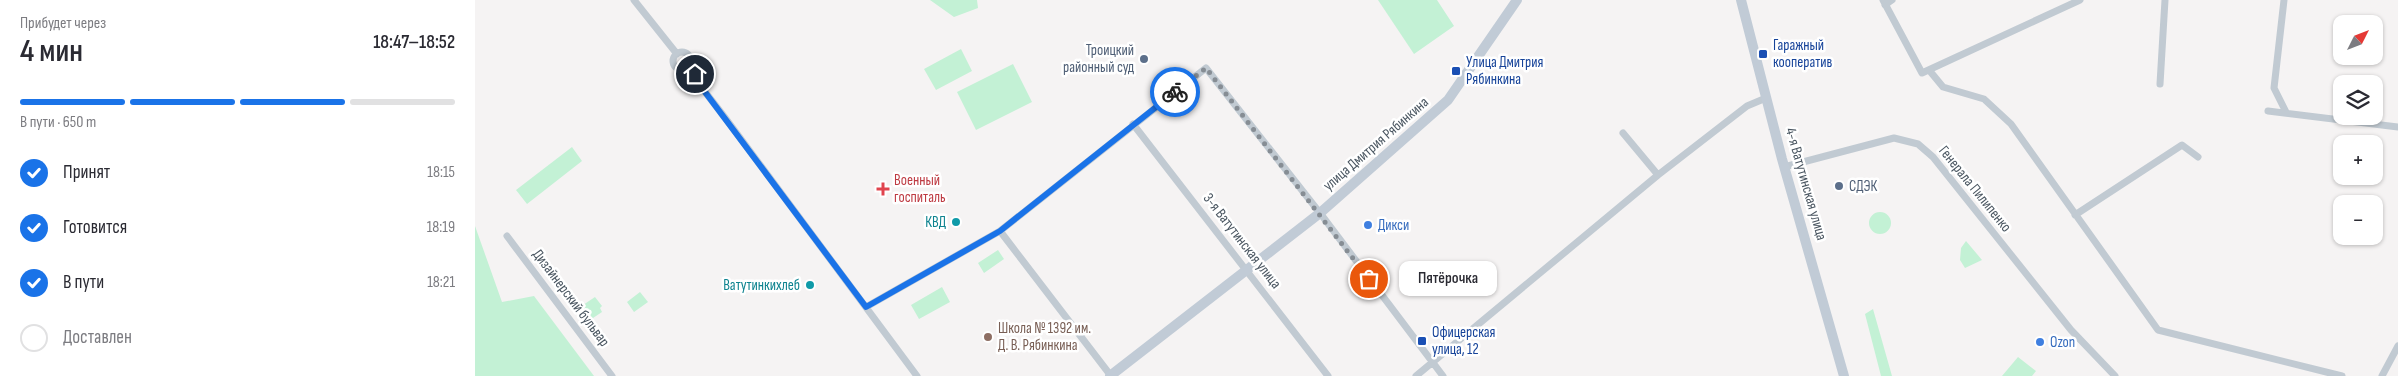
<!DOCTYPE html>
<html lang="ru">
<meta charset="utf-8">
<style>
:root{--surface:#fff;--page:#f7f7f7;--text:#2b2b33;--muted:#7c7c81;--line:#e1e1e2;--accent:#1a73e8}
body{margin:0;font-family:"Sofia Sans Condensed",sans-serif;background:var(--page);color:var(--text);height:100vh;display:flex;flex-direction:column;font-size:19px;white-space:nowrap}
*{box-sizing:border-box;margin:0}
p{font-size:16px;color:var(--muted)}
.icon{flex:none;width:28px;height:28px;fill:none;stroke:currentColor;stroke-width:2;stroke-linecap:round;stroke-linejoin:round}
.map{position:relative;flex:1;overflow:hidden}
.side{display:flex;flex-direction:column;background:var(--surface);width:475px}
.side>*{flex:none}
.needle{width:32px;rotate:48deg}
.tools{position:absolute;left:1858px;top:15px;display:grid;gap:10px}
.tools a{display:grid;place-items:center;width:50px;height:50px;border-radius:10px;background:var(--surface);box-shadow:0 1px 4px #0004;font-size:25px}
.pin{position:absolute;display:grid;place-items:center;width:42px;height:42px;color:#fff;margin:-21px;border:2px solid #fff;border-radius:50%;box-shadow:0 1px 5px #0007}
.courier{position:absolute;display:grid;place-items:center;width:50px;height:50px;margin:-25px;border:4px solid #1a73e8;border-radius:50%;background:#fff;color:#222;box-shadow:0 1px 6px #0007}
.bubble{position:absolute;height:35px;border-radius:10px;background:var(--surface);box-shadow:0 1px 4px #0004;font-size:16px;font-weight:600;line-height:35px;text-align:center}
.overview em{font-style:normal;font-weight:600}
.overview div{display:flex;flex-direction:column-reverse}
.overview{display:flex;align-items:center;justify-content:space-between;height:85px;padding:0 20px}
h1{font-size:32px;font-weight:600;line-height:38px}
.bar{display:grid;grid-template-columns:repeat(4,1fr);gap:8px 5px;align-content:center;height:60px;padding:0 20px}
.bar i{height:6px;border-radius:4px;background:var(--line)}
.bar .current{background:var(--accent)}
.bar p{grid-column:span 4}
ol{padding:0 20px;list-style:none}
li{display:flex;align-items:center;gap:15px;height:55px}
li p{margin-inline-start:auto}
li .icon{padding:5px;border-radius:50%;background:var(--accent);color:#fff;stroke-width:4}
li:last-child{color:var(--muted)}
li i{width:28px;height:28px;border:2px solid var(--line);border-radius:50%}
main{display:flex;flex:1;min-height:0}
.map>svg:first-child{display:block}
.green{fill:#c3f1d5}
.lines{fill:none;stroke-linecap:round;stroke-linejoin:round}
.street{stroke:#c1cad2;stroke-width:7}
.secondary{stroke:#c1cbd6;stroke-width:10}
.done{stroke:#868d94;stroke-width:5;stroke-dasharray:0 9}
.route{stroke:#1a73e8;stroke-width:6}
.transit-dot{fill:#1a4fb4;stroke:#fff;stroke-width:2}
.service-dot{fill:#5c6f8a;stroke:#fff;stroke-width:2}
.health-dot{fill:#e0444e;stroke:#fff;stroke-width:2}
.culture-dot{fill:#0f9aa8;stroke:#fff;stroke-width:2}
.shop-dot{fill:#3f7fe0;stroke:#fff;stroke-width:2}
.education-dot{fill:#8d6e63;stroke:#fff;stroke-width:2}
.labels{text-anchor:middle;dominant-baseline:central;stroke-width:5;stroke-linejoin:round;paint-order:stroke}
.transit-label{font-size:15px;fill:#164399;stroke:#fff;text-anchor:start}
.service-label{font-size:15px;fill:#4e5e75;stroke:#fff;text-anchor:end}
.street-label{font-size:15px;fill:#4a5661;stroke:#fff}
.health-label{font-size:15px;fill:#be3a42;stroke:#fff;text-anchor:start}
.culture-label{font-size:15px;fill:#0d838f;stroke:#fff;text-anchor:end}
.shop-label{font-size:15px;fill:#366cbe;stroke:#fff;text-anchor:start}
.education-label{font-size:15px;fill:#785e54;stroke:#fff;text-anchor:start}
</style>
<main>
<section class="side">
<div class="overview"><div><h1>4 мин</h1><p>Прибудет через</p></div><em>18:47–18:52</em></div>
<div class="bar"><i class="current"></i><i class="current"></i><i class="current"></i><i></i><p>В пути · 650 m</p></div>
<ol>
<li><svg class="icon" aria-label="check" viewBox="0 0 24 24"><path d="M5 12l5 5 9-10"/></svg>Принят<p>18:15</p></li>
<li><svg class="icon" aria-label="check" viewBox="0 0 24 24"><path d="M5 12l5 5 9-10"/></svg>Готовится<p>18:19</p></li>
<li><svg class="icon" aria-label="check" viewBox="0 0 24 24"><path d="M5 12l5 5 9-10"/></svg>В пути<p>18:21</p></li>
<li><i></i>Доставлен</li>
</ol>
</section>
<div class="map">
<svg width="1923" height="376" viewBox="0 0 1923 376">
<rect width="100%" height="100%" fill="#f5f3f3"/>
<!-- green -->
<path class="green" d="M455,0H502L503,8L479,17Z
M903,0H962L979,26L939,54Z
M486,49L497,71L461,90L449,69Z
M538,64L557,102L501,130L482,92Z
M97,147L107,161L52,204L41,190Z
M1394 223a11 11 0 1 1 22 0a11 11 0 1 1-22 0Z
M0,226L27,302L59,296L119,376H0Z
M1491,241L1507,260L1490,268L1485,260L1486,248Z
M523,250L529,259L509,273L503,263Z
M467,287L475,302L444,319L436,305Z
M165,292L173,302L159,312L152,302Z
M120,297L127,306L125,308L127,312L109,324L99,311Z
M1398,309L1417,376H1406L1390,314Z
M1543,357L1561,371L1557,376H1527Z"/>
<g class="lines">
<!-- street -->
<path class="street" d="M159,0L202,54
M1408,0L1447,73L1605,0
M1809,0L1799,88L1811,112
M1410,5L1417,0
M198 61a9 9 0 1 1 18 0a9 9 0 1 1-18 0Z
M209,70L224,84L251,119L442,376
M1454,70L1468,87L1509,99L1536,124L1683,330L1867,376
M1685,84L1690,0
M1793,111L1923,127
M658,124L853,376
M1148,133L1183,175
M1309,167L1419,138L1443,144L1458,157L1596,330L1640,376
M1600,215L1707,145L1723,157
M525,231L636,376
M32,236L137,376
M391,307L525,231L731,68L848,217L968,376
M941,376L1183,175L1272,106L1291,98
M1907,376L1923,346"/>
<!-- secondary -->
<path class="secondary" d="M1266,0L1307,159L1369,376
M635,376L845,213L973,100L1042,0"/>
</g>
<g class="lines">
<!-- done -->
<path class="done" d="M700,92L731,68L894,279"/>
<!-- route -->
<path class="route" d="M220,74L224,84L391,307L525,231L700,92"/>
</g>
<!-- markers -->
<g class="transit-dot">
<rect x="1283" y="49" width="10" height="10" rx="2.5"/>
<rect x="976" y="66" width="10" height="10" rx="2.5"/>
<rect x="942" y="336" width="10" height="10" rx="2.5"/>
</g>
<g class="service-dot">
<circle cx="669" cy="59" r="5"/>
<circle cx="1364" cy="186" r="5"/>
</g>
<path class="health-dot" d="M405.5 181.5h5v5h5v5h-5v5h-5v-5h-5v-5h5z"/>
<g class="culture-dot">
<circle cx="481" cy="222" r="5"/>
<circle cx="335" cy="285" r="5"/>
</g>
<g class="shop-dot">
<circle cx="893" cy="225" r="5"/>
<circle cx="1565" cy="342" r="5"/>
</g>
<circle class="education-dot" cx="513" cy="337" r="5"/>
<g class="labels">
<!-- transit labels -->
<g class="transit-label">
<text x="1298" y="45">Гаражный<tspan x="1298" dy="17">кооператив</tspan></text>
<text x="991" y="62">Улица Дмитрия<tspan x="991" dy="17">Рябинкина</tspan></text>
<text x="957" y="332">Офицерская<tspan x="957" dy="17">улица, 12</tspan></text>
</g>
<!-- service labels -->
<g class="service-label">
<text x="659" y="50">Троицкий<tspan x="659" dy="17">районный суд</tspan></text>
<text x="1374" y="186" text-anchor="start">СДЭК</text>
</g>
<!-- street labels -->
<g class="street-label">
<text transform="translate(901 144) rotate(-41)">улица Дмитрия Рябинкина</text>
<text transform="translate(1331 184) rotate(74)">4-я Ватутинская улица</text>
<text transform="translate(1500 189) rotate(51)">Генерала Пилипенко</text>
<text transform="translate(767 241) rotate(52)">3-я Ватутинская улица</text>
<text transform="translate(96 298) rotate(53)">Дизайнерский бульвар</text>
</g>
<!-- health labels -->
<g class="health-label">
<text x="419" y="180">Военный<tspan x="419" dy="17">госпиталь</tspan></text>
</g>
<!-- culture labels -->
<g class="culture-label">
<text x="471" y="222">КВД</text>
<text x="325" y="285">Ватутинкихлеб</text>
</g>
<!-- shop labels -->
<g class="shop-label">
<text x="903" y="225">Дикси</text>
<text x="1575" y="342">Ozon</text>
</g>
<!-- education labels -->
<g class="education-label">
<text x="523" y="328">Школа № 1392 им.<tspan x="523" dy="17">Д. В. Рябинкина</tspan></text>
</g>
</g>
</svg>
<div class="tools">
<a><svg class="needle" viewBox="-14 -14 28 28"><path d="M0-13l5 13h-10z" fill="#e53935"/><path d="M0 13l5-13h-10z" fill="#7c7c81"/></svg></a>
<a><svg class="icon" aria-label="layers" viewBox="0 0 24 24"><path d="M12 4l9 5-9 5-9-5zM3 14l9 5 9-5"/></svg></a>
<a>+</a>
<a>−</a>
</div>
<div class="pin" style="left:894px;top:279px;background:#ea580c"><svg class="icon" aria-label="bag" viewBox="0 0 24 24"><path d="M5 8h14l-1 12H6zM9 8a3 3 0 0 1 6 0"/></svg></div>
<div class="pin" style="left:220px;top:74px;background:#1f2937"><svg class="icon" aria-label="home" viewBox="0 0 24 24"><path d="M3 11l9-7 9 7M6 9v11h12V9"/></svg></div>
<div class="courier" style="left:700px;top:92px"><svg class="icon" aria-label="bike" viewBox="0 0 24 24"><circle cx="6" cy="16" r="4"/><circle cx="18" cy="16" r="4"/><path d="M6 16l4-8h5l3 8M10 8l3 8H6M13 5h3"/></svg></div>
<div class="bubble" style="left:924px;top:261px;width:98px">Пятёрочка</div>
</div>
</main>
